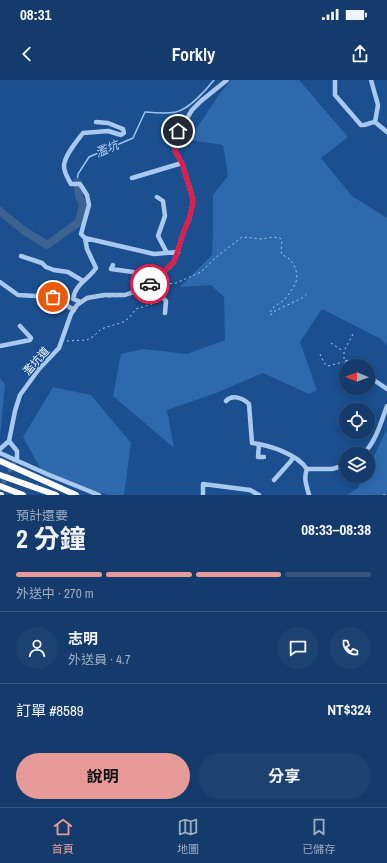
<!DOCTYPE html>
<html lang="zh-TW">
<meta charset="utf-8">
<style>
:root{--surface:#143b6b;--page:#1d4271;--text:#f1f3f6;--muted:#9dadc1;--line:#33557e;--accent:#e69b98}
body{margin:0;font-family:"Archivo Narrow","Noto Sans TC",sans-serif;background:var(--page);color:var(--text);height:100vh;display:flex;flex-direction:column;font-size:15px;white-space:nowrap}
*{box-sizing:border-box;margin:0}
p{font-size:13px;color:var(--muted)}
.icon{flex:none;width:22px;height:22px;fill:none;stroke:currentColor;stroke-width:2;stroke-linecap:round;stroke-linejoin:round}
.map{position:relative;height:415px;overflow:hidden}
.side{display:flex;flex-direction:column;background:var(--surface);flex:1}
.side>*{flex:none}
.needle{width:26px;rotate:271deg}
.controls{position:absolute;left:339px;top:279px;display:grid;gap:8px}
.controls a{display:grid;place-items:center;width:36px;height:36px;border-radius:50%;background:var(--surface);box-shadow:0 2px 10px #0003,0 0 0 1px var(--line);font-size:20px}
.pin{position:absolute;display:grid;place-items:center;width:34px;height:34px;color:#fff;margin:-17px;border:2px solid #fff;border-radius:50%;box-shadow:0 1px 4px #0007}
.courier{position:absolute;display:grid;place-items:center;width:40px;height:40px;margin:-20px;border:3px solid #e11d48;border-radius:50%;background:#fff;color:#222;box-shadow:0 1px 5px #0007}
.headline em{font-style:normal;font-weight:700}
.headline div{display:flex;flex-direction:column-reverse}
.headline{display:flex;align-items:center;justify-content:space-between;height:68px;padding:0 16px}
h1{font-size:26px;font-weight:700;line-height:30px}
.bar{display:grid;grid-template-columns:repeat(4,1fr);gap:6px 4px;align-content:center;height:48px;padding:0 16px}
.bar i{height:5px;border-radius:3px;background:var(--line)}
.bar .current{background:var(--accent)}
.bar p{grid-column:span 4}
.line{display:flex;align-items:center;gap:10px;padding:0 16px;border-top:1px solid var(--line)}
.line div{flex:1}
.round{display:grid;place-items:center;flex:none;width:42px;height:42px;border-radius:21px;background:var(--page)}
.cta{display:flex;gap:8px;margin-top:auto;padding:8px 16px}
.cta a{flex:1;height:46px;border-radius:24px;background:var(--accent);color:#111;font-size:16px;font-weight:700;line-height:46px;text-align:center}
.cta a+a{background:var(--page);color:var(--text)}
.status{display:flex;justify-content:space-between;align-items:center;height:28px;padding:0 20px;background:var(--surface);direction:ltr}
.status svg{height:11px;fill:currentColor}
header{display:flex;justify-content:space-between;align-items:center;height:52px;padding:0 16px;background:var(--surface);font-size:18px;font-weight:700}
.menu{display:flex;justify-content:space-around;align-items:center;height:56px;border-top:1px solid var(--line);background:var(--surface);font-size:11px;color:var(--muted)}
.menu a{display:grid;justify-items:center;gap:2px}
.menu .current{color:var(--accent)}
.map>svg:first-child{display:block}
.green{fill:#2e69ad}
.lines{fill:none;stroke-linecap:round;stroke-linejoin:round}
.stream{stroke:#9cc4f0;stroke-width:1.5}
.river{stroke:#3c6290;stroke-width:8}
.minor-tunnel{stroke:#3d69a0;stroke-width:4.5;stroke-dasharray:4.5 2;stroke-linecap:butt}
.path{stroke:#a9c9ee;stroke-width:1;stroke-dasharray:2 3;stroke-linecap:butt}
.minor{stroke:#a9c9ee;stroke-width:4.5}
.highway{stroke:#fff;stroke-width:6}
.done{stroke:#afc1d8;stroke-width:4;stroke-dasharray:0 7.2}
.route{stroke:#e11d48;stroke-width:5}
.labels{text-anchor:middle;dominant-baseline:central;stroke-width:3;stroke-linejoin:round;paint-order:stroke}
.street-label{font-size:11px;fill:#fff;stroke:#1b4f8f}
.water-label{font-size:12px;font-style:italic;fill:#b5d3f5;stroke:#1b4f8f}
</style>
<div class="status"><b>08:31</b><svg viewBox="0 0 49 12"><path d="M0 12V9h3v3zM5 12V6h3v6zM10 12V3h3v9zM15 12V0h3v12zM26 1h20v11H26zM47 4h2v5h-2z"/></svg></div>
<header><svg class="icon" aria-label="back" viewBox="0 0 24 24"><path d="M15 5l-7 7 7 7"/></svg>Forkly<svg class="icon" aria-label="share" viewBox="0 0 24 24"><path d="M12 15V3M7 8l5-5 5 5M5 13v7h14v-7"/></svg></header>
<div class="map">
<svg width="387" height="415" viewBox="0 0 387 415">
<rect width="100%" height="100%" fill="#1b4f8f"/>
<!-- green -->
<path class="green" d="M231,0H299L348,57L321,78L352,116L387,138V265L379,258L322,229L300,262L317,310L309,314L263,293L216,313L167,330L174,368L113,316L121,274L143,269L187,274L225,260L224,217L211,205L180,207L212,175L213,152V115L228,96L223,65L189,60L218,16Z
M0,298L5,304L0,358Z
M53,307L91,315L131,363L124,415H109L45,397L23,357Z
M387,349V415H347L358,408L364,396H368V388Z"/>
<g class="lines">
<!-- stream -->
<path class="stream" d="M77,102L78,94L89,77L133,58L145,32C156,33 166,34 176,32C189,29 206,10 214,0"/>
<!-- river -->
<path class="river" d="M0,131L23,150L47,165L79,142L83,125L79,116L77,102"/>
<!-- minor-tunnel -->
<path class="minor-tunnel" d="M0,409L17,378"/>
<!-- path -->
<path class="path" d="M156,207L158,205L176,203L201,192L215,178L242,157L261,159L273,157L280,158L282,161L281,171L282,175C294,178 301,196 294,206C292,210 288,215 285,219C280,224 271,226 270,234L271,235L273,232L302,218L308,213
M67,261L87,260L94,256L101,249L123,242L129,238L136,229L152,224L154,222L155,215
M331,263L343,271
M320,274L324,283L328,286L343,282
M344,279V271L353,254
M383,415L387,414"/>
<!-- minor -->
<path class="minor" d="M335,0V15L361,45C366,46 370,42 375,42L387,52
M371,0L378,25L375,42
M132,98L182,83
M157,117L163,121L165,136L158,156L167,173
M85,158L154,174L178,172
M21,176L42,183L46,187L54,190L68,192L83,201
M113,185L111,189L133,192L139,195L144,208
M0,202L18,215L53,217L74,230
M142,216L148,215L153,211L158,212L166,221L165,233
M81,222L73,219C75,204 89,199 96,188L87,169L85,158L81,154L89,125L87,115L80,104H71C68,99 64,92 64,86C64,76 77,61 83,53L108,51L121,55L124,53L123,49L108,43L96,42
M0,266L30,260L31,258L20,246
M347,282L353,286
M368,296L387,309
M226,321C232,314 243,318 249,324L252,363C269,365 297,374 307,389
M259,364L258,377H264
M0,369L9,361
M0,373L47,394L99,415
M363,374C376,362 381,342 387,326
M17,378V371L9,361L15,331L20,315L39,289L59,268L71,234L77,225L87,218L104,215H125L144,208L154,201L174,182L184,151L189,139L193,123L192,116L182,83L175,71L176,57L192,30L201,21L227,0
M274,400L291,381L293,377
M203,415V404L250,410L259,415
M309,415C307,407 303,398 307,389H332L346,385"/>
<!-- highway -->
<path class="highway" d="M0,381L76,415
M0,395L56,415
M0,406L23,415
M0,415H1"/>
</g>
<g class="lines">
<!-- done -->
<path class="done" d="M53,217L74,230C85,212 106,217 124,215C133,214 143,209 150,204"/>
<!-- route -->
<path class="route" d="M150,204L174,182L184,151L189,139L193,123L192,116L182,83L175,71L176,57L178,51"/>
</g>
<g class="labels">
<!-- street labels -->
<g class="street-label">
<text transform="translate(36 281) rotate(-49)">濫坑道</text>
</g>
<!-- water labels -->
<g class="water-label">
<text transform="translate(107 69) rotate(-23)">濫坑</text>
</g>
</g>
</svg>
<div class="controls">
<a><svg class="needle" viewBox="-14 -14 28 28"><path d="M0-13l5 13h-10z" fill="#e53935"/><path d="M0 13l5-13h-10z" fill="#9dadc1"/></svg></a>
<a><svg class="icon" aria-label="locate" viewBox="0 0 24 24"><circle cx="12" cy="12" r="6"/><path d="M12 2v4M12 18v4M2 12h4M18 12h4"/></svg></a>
<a><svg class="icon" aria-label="layers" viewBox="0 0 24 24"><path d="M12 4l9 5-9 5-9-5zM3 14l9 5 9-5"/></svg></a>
</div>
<div class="pin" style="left:53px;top:217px;background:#ea580c"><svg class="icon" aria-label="bag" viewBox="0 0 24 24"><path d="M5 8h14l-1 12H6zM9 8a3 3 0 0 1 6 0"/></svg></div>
<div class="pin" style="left:178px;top:51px;background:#1f2937"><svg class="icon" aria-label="home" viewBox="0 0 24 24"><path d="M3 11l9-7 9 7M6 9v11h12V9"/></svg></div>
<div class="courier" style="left:150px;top:204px"><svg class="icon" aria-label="car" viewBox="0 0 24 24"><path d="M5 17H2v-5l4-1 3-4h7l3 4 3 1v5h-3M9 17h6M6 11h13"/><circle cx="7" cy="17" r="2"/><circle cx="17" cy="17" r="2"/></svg></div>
</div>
<section class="side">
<div class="headline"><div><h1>2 分鐘</h1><p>預計還要</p></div><em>08:33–08:38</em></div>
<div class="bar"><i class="current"></i><i class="current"></i><i class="current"></i><i></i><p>外送中 · 270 m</p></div>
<div class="line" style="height:72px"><a class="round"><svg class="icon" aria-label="person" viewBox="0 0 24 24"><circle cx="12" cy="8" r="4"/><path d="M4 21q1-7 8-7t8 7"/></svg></a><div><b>志明</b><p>外送員 · 4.7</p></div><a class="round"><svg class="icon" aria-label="chat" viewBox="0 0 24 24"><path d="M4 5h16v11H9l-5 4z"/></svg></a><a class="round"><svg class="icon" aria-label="phone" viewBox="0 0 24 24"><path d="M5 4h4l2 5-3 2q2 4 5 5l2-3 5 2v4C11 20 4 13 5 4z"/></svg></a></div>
<div class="line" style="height:52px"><div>訂單 #8589</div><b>NT$324</b></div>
<div class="cta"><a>說明</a><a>分享</a></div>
</section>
<nav class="menu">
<a class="current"><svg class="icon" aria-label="home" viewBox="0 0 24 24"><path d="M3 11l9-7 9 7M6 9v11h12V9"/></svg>首頁</a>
<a><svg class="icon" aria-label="map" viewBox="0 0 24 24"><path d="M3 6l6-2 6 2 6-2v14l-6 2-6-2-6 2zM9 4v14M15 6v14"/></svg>地圖</a>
<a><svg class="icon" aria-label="saved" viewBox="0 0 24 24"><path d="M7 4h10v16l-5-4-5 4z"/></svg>已儲存</a>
</nav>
